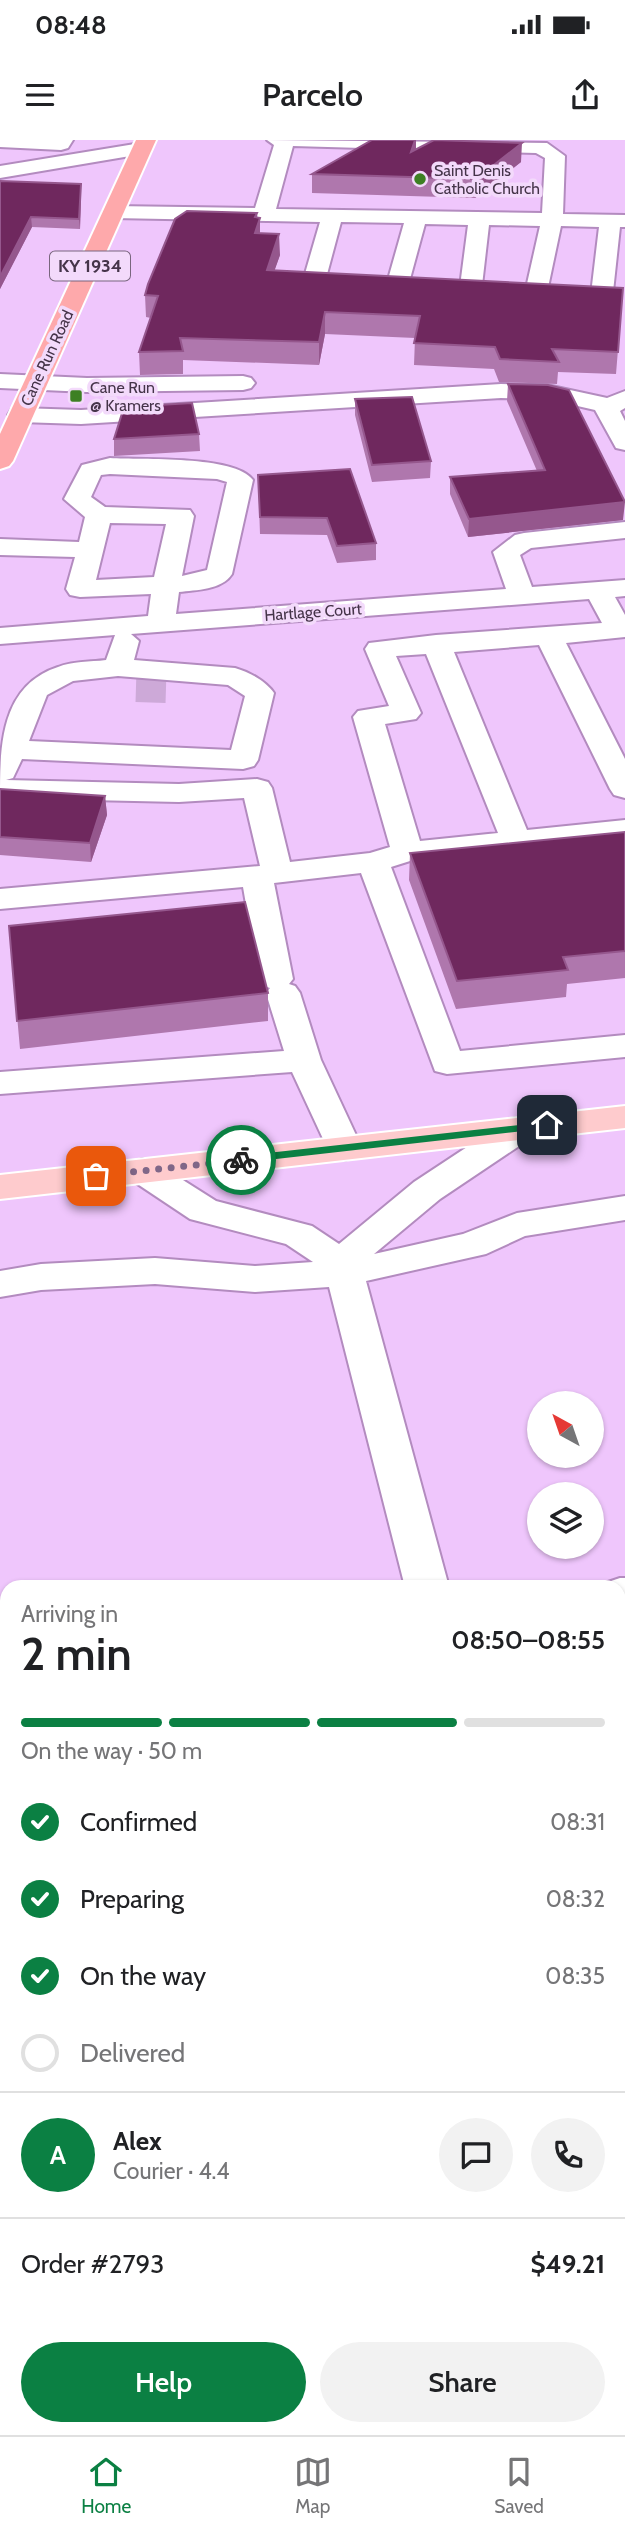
<!DOCTYPE html>
<meta charset="utf-8">
<style>
:root{--surface:#fff;--page:#f2f2f2;--text:#202124;--muted:#757577;--line:#e0e0e0;--accent:#0b8043}
body{margin:0;font-family:Cabin,sans-serif;background:var(--page);color:var(--text);height:100vh;display:flex;flex-direction:column;font-size:26px;white-space:nowrap}
*{box-sizing:border-box;margin:0}
p{font-size:23px;color:var(--muted)}
.icon{flex:none;width:38px;height:38px;fill:none;stroke:currentColor;stroke-width:2;stroke-linecap:round;stroke-linejoin:round}
.map{position:relative;flex:1;overflow:hidden}
.details{position:absolute;left:0px;top:1440px;width:626px;height:856px;display:flex;flex-direction:column;background:var(--surface);border-radius:21px 21px 0 0;box-shadow:0 2px 5px #0004}
.details>*{flex:none}
.needle{width:46px;rotate:320deg}
.fabs{position:absolute;left:527px;top:1251px;display:grid;gap:14px}
.fabs a{display:grid;place-items:center;width:77px;height:77px;border-radius:50%;background:var(--surface);box-shadow:0 2px 5px #0004;font-size:35px}
.pin{position:absolute;display:grid;place-items:center;width:60px;height:60px;color:#fff;margin:-30px;border-radius:14px;box-shadow:0 4px 10px #0006}
.courier{position:absolute;display:grid;place-items:center;width:70px;height:70px;margin:-35px;border:5px solid #0b8043;border-radius:50%;background:#fff;color:#222;box-shadow:0 2px 9px #0007}
.head em{font-style:normal;font-weight:600}
.head div{display:flex;flex-direction:column-reverse}
.head{display:flex;align-items:center;justify-content:space-between;height:119px;padding:0 21px}
h1{font-size:46px;font-weight:600;line-height:52px}
.bar{display:grid;grid-template-columns:repeat(4,1fr);gap:10px 7px;align-content:center;height:84px;padding:0 21px}
.bar i{height:9px;border-radius:5px;background:var(--line)}
.bar .current{background:var(--accent)}
.bar p{grid-column:span 4}
.line{display:flex;align-items:center;gap:18px;padding:0 21px;border-top:2px solid var(--line)}
.line div{flex:1}
.round{display:grid;place-items:center;flex:none;width:74px;height:74px;border-radius:37px;background:var(--page)}
ol{padding:0 21px;list-style:none}
li{display:flex;align-items:center;gap:21px;height:77px}
li p{margin-inline-start:auto}
li .icon{padding:7px;border-radius:50%;background:var(--accent);color:#fff;stroke-width:4}
li:last-child{color:var(--muted)}
li i{width:38px;height:38px;border:4px solid var(--line);border-radius:50%}
.action{display:flex;gap:14px;margin-top:auto;padding:14px 21px}
.action a{flex:1;height:80px;border-radius:42px;background:var(--accent);color:#fff;font-size:28px;font-weight:600;line-height:80px;text-align:center}
.action a+a{background:var(--page);color:var(--text)}
.status{display:flex;justify-content:space-between;align-items:center;height:49px;padding:0 35px;background:var(--surface);direction:ltr}
.status svg{height:19px;fill:currentColor}
header{display:flex;justify-content:space-between;align-items:center;height:91px;padding:0 21px;background:var(--surface);font-size:32px;font-weight:600}
.tab-bar{display:flex;justify-content:space-around;align-items:center;height:98px;border-top:2px solid var(--line);background:var(--surface);font-size:19px;color:var(--muted)}
.tab-bar a{display:grid;justify-items:center;gap:4px}
.tab-bar .current{color:var(--accent)}
.map>svg:first-child{display:block}
.lines{fill:none;stroke-linecap:round;stroke-linejoin:round}
.minor-tunnel{stroke:#cda9d8;stroke-width:30;stroke-dasharray:30 15;stroke-linecap:butt}
.minor-casing{stroke:#b38bbf;stroke-width:4}
.major-casing{stroke:#fff;stroke-width:4}
.highway-casing{stroke:#fff;stroke-width:4}
.minor{fill:#fff;fill-rule:evenodd}
.major{fill:#fecbcd;fill-rule:evenodd}
.highway{fill:#fea9ab;fill-rule:evenodd}
.wall{fill:#af77ad}
.shaded-wall{fill:#95578d}
.building{fill:#6f285e;stroke:#95578d;stroke-width:2}
.route{fill:#0b8043}
.done{stroke:#806788;stroke-width:7;stroke-dasharray:0 12.6}
.poi-dot{fill:#3d8023;stroke:#f3dafb;stroke-width:2.5}
.labels{text-anchor:middle;dominant-baseline:central;stroke-width:7;stroke-linejoin:round;paint-order:stroke}
.far-poi-label{font-size:16px;fill:#453449;stroke:#f3dafb;text-anchor:start}
.far-street-label{font-size:16px;fill:#453449;stroke:#f3dafb}
.shield{fill:#f3dafb;stroke:#79667e;stroke-width:2}
.shield-label{font-size:18px;font-weight:bold;fill:#453449}
</style>
<div class="status"><b>08:48</b><svg viewBox="0 0 49 12"><path d="M0 12V9h3v3zM5 12V6h3v6zM10 12V3h3v9zM15 12V0h3v12zM26 1h20v11H26zM47 4h2v5h-2z"/></svg></div>
<header><svg class="icon" aria-label="menu" viewBox="0 0 24 24"><path d="M4 6h16M4 12h16M4 18h16"/></svg>Parcelo<svg class="icon" aria-label="share" viewBox="0 0 24 24"><path d="M12 15V3M7 8l5-5 5 5M5 13v7h14v-7"/></svg></header>
<div class="map">
<svg width="625" height="2295" viewBox="0 0 625 2295">
<rect width="100%" height="100%" fill="#efc6fc"/>
<g class="lines">
<!-- minor-tunnel -->
<path class="minor-tunnel" d="M136,547L168,548"/>
<defs>
<path id="minor" d="M0,0H73L68,8L61,10L0,7Z
M267,0L547,3L565,16L563,74L625,75V87H620L612,161C604,172 559,170 551,159L562,152L591,154L599,87L561,86L546,157L535,164L524,157L540,86L489,85L481,154L470,161L459,154L468,85L425,84L407,150L396,157L385,150L404,83L341,82L326,138L360,142L363,147C355,158 310,155 302,144L320,82L113,78L103,72L113,66L255,68L274,5ZM293,6L536,13L545,18L542,73L276,69Z
M141,3L151,9L148,13L0,38V26Z
M0,234L87,238L243,236L251,238L255,243L251,248L243,250L87,252L0,248Z
M501,244L547,245L607,258L625,251V268L620,271L625,281V310L616,308L595,270L547,259L501,258L81,284L20,282L11,280L8,275L11,270L20,268L81,270Z
M110,318C141,320 235,315 253,340L232,434C222,450 196,450 179,452L176,474L506,449L493,412L515,395L524,393L625,382V398L531,408L520,415L532,447L625,440V456L615,457L625,475V497L566,503L625,619V658L614,655L610,649L539,505L454,512L527,690L625,680V698L410,721L391,727L460,911L625,895V917L447,934L435,931L361,733L274,743L293,839L289,844L295,846L300,853L321,920L362,1008L357,1016L344,1020L331,1016L292,932L0,954V932L284,911L266,853L270,848L264,846L259,839L243,747L0,769V749L260,726L244,658L179,662L0,658C0,607 0,546 58,527C72,521 90,522 106,520L115,495L0,504V488L148,476L151,454L80,457L70,455L66,449L75,417L0,415V399L79,402L85,377L64,359L82,325ZM110,334L217,339L227,342L207,430L182,436L194,376L190,370L105,367L91,357L101,335ZM110,383L166,384L154,437L96,440ZM589,459L602,483L436,495L369,503L365,509L389,566L358,571L353,577L390,707L370,713L290,722L272,648L268,642L257,639L179,644L6,640L13,638L22,619L243,629L254,626L258,620L274,553C266,541 249,532 235,528L134,520L139,501L131,494ZM426,514L498,693L420,701L385,584L416,579L421,573L396,516ZM118,536L228,545L245,556L231,610L29,601L47,555L73,541Z
M521,977L534,980L539,988L534,996L440,1059L374,1114L463,1094L517,1073L625,1056V1080L525,1096L486,1114L366,1141L449,1447H405L329,1147L255,1152L155,1144L41,1150L0,1157V1131L41,1124L155,1118L255,1126L313,1122L286,1104L190,1079L130,1039L125,1031L130,1023L143,1019L156,1023L216,1061L312,1086L339,1104L414,1042L508,980Z
M620,1438H625V1472H620V1447H602L605,1443Z
M7,1510V1546L0,1547V1511Z
M0,1804L7,1807V1862L0,1859Z
M625,2120V2174L620,2175V2122Z"/>
<path id="major" d="M625,966V988L0,1059V1035Z"/>
<path id="highway" d="M136,0H156L13,321L9,326L0,329V294Z"/>
</defs>
<!-- minor casing -->
<use href="#minor" class="minor-casing"/>
<!-- major casing -->
<use href="#major" class="major-casing"/>
<!-- highway casing -->
<use href="#highway" class="highway-casing"/>
<!-- minor -->
<use href="#minor" class="minor"/>
<!-- major -->
<use href="#major" class="major"/>
<!-- highway -->
<use href="#highway" class="highway"/>
</g>
<!-- wall -->
<path class="wall" d="M416,9L521,22L475,58L312,53V34Z
M0,41L81,44V54L80,89L32,87L0,149Z
M257,73L260,93L280,115L274,131L623,148L616,234L558,232L557,244L499,242L494,229L414,225L415,198L325,194L319,225L183,220V234L140,235L139,212L151,178L146,177L145,155Z
M508,244L623,380L468,397L450,354V337L537,331L507,261Z
M355,259L431,321L430,338L372,342L355,275Z
M199,294L200,311L114,316V299Z
M258,335L376,403V420L337,423L327,395L260,394Z
M0,649L105,656L107,675L91,722L0,715Z
M625,692V838L567,844L566,857L456,869L409,740L410,713Z
M9,786L268,853V881L20,909Z
M625,1465V2115L620,2116V1466Z"/>
<!-- shaded-wall -->
<path class="shaded-wall" d="M415,0H416V12H411Z
M522,3L521,22L475,58L476,39Z
M81,44V54L80,89L79,79Z
M257,73V86L260,78V99L255,114V77Z
M31,77L32,87L0,149V137Z
M279,94L280,115L267,152V130Z
M325,172V194L319,225V202Z
M625,362L623,380L468,397L469,379Z
M105,656L107,675L91,722L90,703Z"/>
<!-- building -->
<path class="building" d="M372,0H415L411,12L434,0L522,3L476,39L312,34Z
M0,41L81,44L79,79L31,77L0,137Z
M187,71L257,73L255,77L260,78L255,93L279,94L267,130L623,148L618,212L552,209L559,222L500,219L495,207L414,203L420,176L325,172L319,202L180,198L183,211L139,212L158,156L145,155L148,144L175,79Z
M508,244L548,245L569,250L625,362L469,379L450,337L545,330Z
M412,257L431,321L372,325L355,259Z
M192,263L199,294L114,299L124,267Z
M350,329L376,403L337,406L327,378L260,377L258,335Z
M0,649L105,656L90,703L0,697Z
M625,692V811L563,817L568,830L457,841L410,713Z
M245,762L268,853L17,881L9,786Z
M625,1465V2090L620,2091V1466Z"/>
<!-- route -->
<path class="route" d="M547,982L552,985L550,988L241,1023L235,1020L241,1016Z"/>
<g class="lines">
<!-- done -->
<path class="done" d="M96,1036L241,1020"/>
</g>
<!-- markers -->
<g class="poi-dot">
<circle cx="420" cy="39" r="7"/>
<rect x="69" y="249" width="14" height="14" rx="3.5"/>
</g>
<g class="labels">
<!-- far-poi labels -->
<g class="far-poi-label">
<text x="434" y="30">Saint Denis<tspan x="434" dy="18">Catholic Church</tspan></text>
<text x="90" y="247">Cane Run<tspan x="90" dy="18">@ Kramers</tspan></text>
</g>
<!-- far-street labels -->
<g class="far-street-label">
<text transform="translate(47 218) rotate(-65)">Cane Run Road</text>
<text transform="translate(313 472) rotate(-4)">Hartlage Court</text>
</g>
<!-- shield labels -->
<rect class="shield" x="50" y="111.5" width="80" height="29" rx="5"/>
<g class="shield-label">
<text x="90" y="126">KY 1934</text>
</g>
</g>
</svg>
<div class="fabs">
<a><svg class="needle" viewBox="-14 -14 28 28"><path d="M0-13l5 13h-10z" fill="#e53935"/><path d="M0 13l5-13h-10z" fill="#757577"/></svg></a>
<a><svg class="icon" aria-label="layers" viewBox="0 0 24 24"><path d="M12 4l9 5-9 5-9-5zM3 14l9 5 9-5"/></svg></a>
</div>
<div class="pin" style="left:96px;top:1036px;background:#ea580c"><svg class="icon" aria-label="bag" viewBox="0 0 24 24"><path d="M5 8h14l-1 12H6zM9 8a3 3 0 0 1 6 0"/></svg></div>
<div class="pin" style="left:547px;top:985px;background:#1f2937"><svg class="icon" aria-label="home" viewBox="0 0 24 24"><path d="M3 11l9-7 9 7M6 9v11h12V9"/></svg></div>
<div class="courier" style="left:241px;top:1020px"><svg class="icon" aria-label="bike" viewBox="0 0 24 24"><circle cx="6" cy="16" r="4"/><circle cx="18" cy="16" r="4"/><path d="M6 16l4-8h5l3 8M10 8l3 8H6M13 5h3"/></svg></div>
<section class="details">
<div class="head"><div><h1>2 min</h1><p>Arriving in</p></div><em>08:50–08:55</em></div>
<div class="bar"><i class="current"></i><i class="current"></i><i class="current"></i><i></i><p>On the way · 50 m</p></div>
<ol>
<li><svg class="icon" aria-label="check" viewBox="0 0 24 24"><path d="M5 12l5 5 9-10"/></svg>Confirmed<p>08:31</p></li>
<li><svg class="icon" aria-label="check" viewBox="0 0 24 24"><path d="M5 12l5 5 9-10"/></svg>Preparing<p>08:32</p></li>
<li><svg class="icon" aria-label="check" viewBox="0 0 24 24"><path d="M5 12l5 5 9-10"/></svg>On the way<p>08:35</p></li>
<li><i></i>Delivered</li>
</ol>
<div class="line" style="height:126px"><b class="round" style="background:var(--accent);color:#fff">A</b><div><b>Alex</b><p>Courier · 4.4</p></div><a class="round"><svg class="icon" aria-label="chat" viewBox="0 0 24 24"><path d="M4 5h16v11H9l-5 4z"/></svg></a><a class="round"><svg class="icon" aria-label="phone" viewBox="0 0 24 24"><path d="M5 4h4l2 5-3 2q2 4 5 5l2-3 5 2v4C11 20 4 13 5 4z"/></svg></a></div>
<div class="line" style="height:91px"><div>Order #2793</div><b>$49.21</b></div>
<div class="action"><a>Help</a><a>Share</a></div>
</section>
</div>
<nav class="tab-bar">
<a class="current"><svg class="icon" aria-label="home" viewBox="0 0 24 24"><path d="M3 11l9-7 9 7M6 9v11h12V9"/></svg>Home</a>
<a><svg class="icon" aria-label="map" viewBox="0 0 24 24"><path d="M3 6l6-2 6 2 6-2v14l-6 2-6-2-6 2zM9 4v14M15 6v14"/></svg>Map</a>
<a><svg class="icon" aria-label="saved" viewBox="0 0 24 24"><path d="M7 4h10v16l-5-4-5 4z"/></svg>Saved</a>
</nav>
